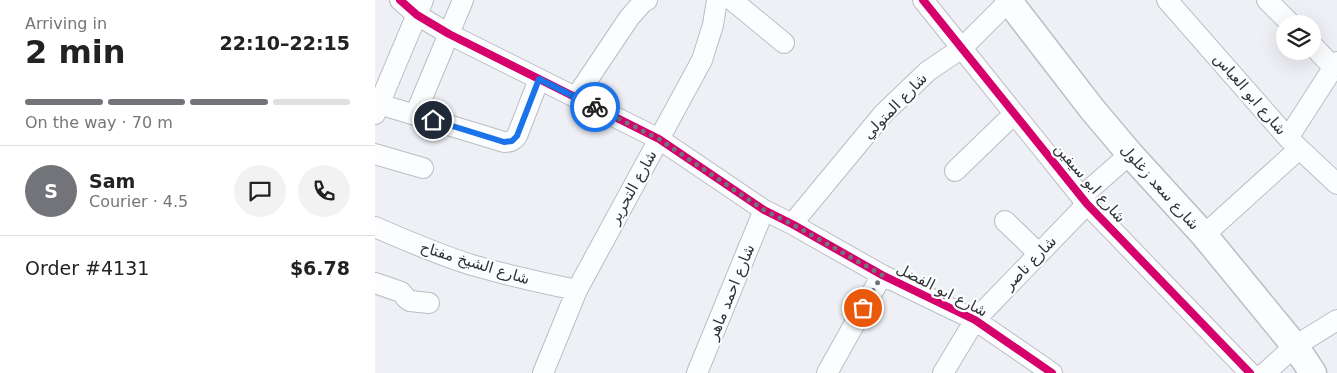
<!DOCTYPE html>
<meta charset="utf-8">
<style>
:root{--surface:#fff;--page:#f2f2f2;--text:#222;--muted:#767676;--line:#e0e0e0;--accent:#727479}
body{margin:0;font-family:"DejaVu Sans","Noto Naskh Arabic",sans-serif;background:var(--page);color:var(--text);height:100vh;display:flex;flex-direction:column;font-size:19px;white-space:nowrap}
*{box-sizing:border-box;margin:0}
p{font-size:16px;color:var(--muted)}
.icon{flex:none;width:28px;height:28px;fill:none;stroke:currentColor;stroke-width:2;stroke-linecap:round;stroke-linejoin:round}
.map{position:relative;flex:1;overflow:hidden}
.drawer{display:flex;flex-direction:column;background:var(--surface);width:375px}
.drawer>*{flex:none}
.controls{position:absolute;left:901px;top:15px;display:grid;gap:10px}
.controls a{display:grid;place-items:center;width:45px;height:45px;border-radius:50%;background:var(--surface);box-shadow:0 5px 20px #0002;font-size:25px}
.pin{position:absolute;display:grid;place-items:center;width:42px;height:42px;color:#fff;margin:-21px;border:2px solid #fff;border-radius:50%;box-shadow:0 1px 5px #0007}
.courier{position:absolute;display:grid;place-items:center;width:50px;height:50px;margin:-25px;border:4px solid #1a73e8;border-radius:50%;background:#fff;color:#222;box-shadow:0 1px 6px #0007}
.overview em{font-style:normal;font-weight:600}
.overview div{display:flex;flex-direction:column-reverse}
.overview{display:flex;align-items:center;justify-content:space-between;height:85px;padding:0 25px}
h1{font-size:32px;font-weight:600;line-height:38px}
.bar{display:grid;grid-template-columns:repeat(4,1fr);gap:8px 5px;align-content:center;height:60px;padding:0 25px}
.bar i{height:6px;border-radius:4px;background:var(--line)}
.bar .current{background:var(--accent)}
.bar p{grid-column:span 4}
.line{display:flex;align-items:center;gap:12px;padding:0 25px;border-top:1px solid var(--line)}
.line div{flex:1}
.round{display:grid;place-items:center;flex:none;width:52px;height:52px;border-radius:26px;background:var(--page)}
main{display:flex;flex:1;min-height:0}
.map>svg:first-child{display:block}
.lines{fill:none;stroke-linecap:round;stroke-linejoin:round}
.minor-casing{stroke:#bcbdc2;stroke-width:22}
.tertiary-casing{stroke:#bcbdc2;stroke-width:29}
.minor{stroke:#fcfdfe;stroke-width:20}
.tertiary{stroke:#fcfdfe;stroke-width:26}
.cycleway-casing{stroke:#fbfdff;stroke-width:11}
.cycleway{stroke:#d6006c;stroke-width:8}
.done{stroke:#727479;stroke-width:5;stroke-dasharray:0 9}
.route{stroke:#1a73e8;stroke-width:6}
.labels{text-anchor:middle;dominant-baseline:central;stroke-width:4.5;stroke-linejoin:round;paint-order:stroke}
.street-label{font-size:15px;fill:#303236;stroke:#fbfdff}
</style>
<main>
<section class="drawer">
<div class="overview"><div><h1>2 min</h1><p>Arriving in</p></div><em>22:10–22:15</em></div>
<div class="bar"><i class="current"></i><i class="current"></i><i class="current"></i><i></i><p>On the way · 70 m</p></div>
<div class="line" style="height:90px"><b class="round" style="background:var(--accent);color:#fff">S</b><div><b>Sam</b><p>Courier · 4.5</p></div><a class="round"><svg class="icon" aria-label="chat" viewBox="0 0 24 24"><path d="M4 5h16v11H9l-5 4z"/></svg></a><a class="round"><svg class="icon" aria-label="phone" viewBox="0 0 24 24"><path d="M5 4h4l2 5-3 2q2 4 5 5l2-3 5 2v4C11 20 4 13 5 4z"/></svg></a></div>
<div class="line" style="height:65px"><div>Order #4131</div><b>$6.78</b></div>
</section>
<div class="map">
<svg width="962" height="373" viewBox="0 0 962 373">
<rect width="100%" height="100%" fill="#eef0f6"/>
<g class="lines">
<defs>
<path id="minor" d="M25,0L42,15L74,34L284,139L389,210L417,224L507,275L600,320L677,373
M357,0L409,43
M548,0L712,204L875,373
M792,0L913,138L962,184
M892,0L916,24
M938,46L958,67
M201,97L254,18L268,2L272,0
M4,104L129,142C135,142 138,141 142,136L164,79
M0,114L48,0
M40,115L88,0
M913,138L962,62
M0,154L48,168
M580,171L639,114
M706,197L755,154
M630,221L664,254
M417,224L508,114L553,71L587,48L635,0
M0,227C32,241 64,255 97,265C132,275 167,283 202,290
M829,235L924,149
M0,283L26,292L32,299L35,301L54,303
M168,373L202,290L327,60L338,25L342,0
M322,373L389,210
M452,373L507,275
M568,373L600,320L712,204
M890,373L920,346L962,320"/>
<path id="tertiary" d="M633,0L717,109L755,154L829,235L920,346L938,373"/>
</defs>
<!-- minor casing -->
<use href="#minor" class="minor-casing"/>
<!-- tertiary casing -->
<use href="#tertiary" class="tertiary-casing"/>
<!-- minor -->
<use href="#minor" class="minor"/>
<!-- tertiary -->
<use href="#tertiary" class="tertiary"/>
<defs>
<path id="cycleway" d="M25,0L42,15L74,34L284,139L389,210L417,224L507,275L600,320L677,373
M548,0L712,204L875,373"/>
</defs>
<!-- cycleway casing -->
<use href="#cycleway" class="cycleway-casing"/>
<!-- cycleway -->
<use href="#cycleway" class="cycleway"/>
</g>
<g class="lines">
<!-- done -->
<path class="done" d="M220,107L284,139L389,210L417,224L507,275L488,308"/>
<!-- route -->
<path class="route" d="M58,120L129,142L137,141L142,136L164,79L220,107"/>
</g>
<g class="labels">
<!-- street labels -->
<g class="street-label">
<text transform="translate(875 94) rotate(49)">شارع ابو العباس</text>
<text transform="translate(520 106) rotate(-46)">شارع المتولي</text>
<text transform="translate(715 183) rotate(49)">شارع ابو سيفين</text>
<text transform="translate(258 187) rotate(-61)">شارع التحرير</text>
<text transform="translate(785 187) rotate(48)">شارع سعد زغلول</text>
<text transform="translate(100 263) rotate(17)">شارع الشيخ مفتاح</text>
<text transform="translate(655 263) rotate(-46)">شارع ناصر</text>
<text transform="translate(567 290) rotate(27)">شارع ابو الفضل</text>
<text transform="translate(356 292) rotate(-68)">شارع احمد ماهر</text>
</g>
</g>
</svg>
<div class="controls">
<a><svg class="icon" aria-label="layers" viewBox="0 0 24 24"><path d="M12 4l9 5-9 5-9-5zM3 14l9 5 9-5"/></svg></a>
</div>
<div class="pin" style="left:488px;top:308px;background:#ea580c"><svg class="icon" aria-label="bag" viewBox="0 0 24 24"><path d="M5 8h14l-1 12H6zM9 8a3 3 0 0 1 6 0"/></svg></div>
<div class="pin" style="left:58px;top:120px;background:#1f2937"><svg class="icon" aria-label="home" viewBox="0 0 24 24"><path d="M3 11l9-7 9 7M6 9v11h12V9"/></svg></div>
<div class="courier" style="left:220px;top:107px"><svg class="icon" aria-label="bike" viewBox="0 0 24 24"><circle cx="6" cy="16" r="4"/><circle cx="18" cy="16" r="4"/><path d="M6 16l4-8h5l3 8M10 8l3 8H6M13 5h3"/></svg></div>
</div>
</main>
